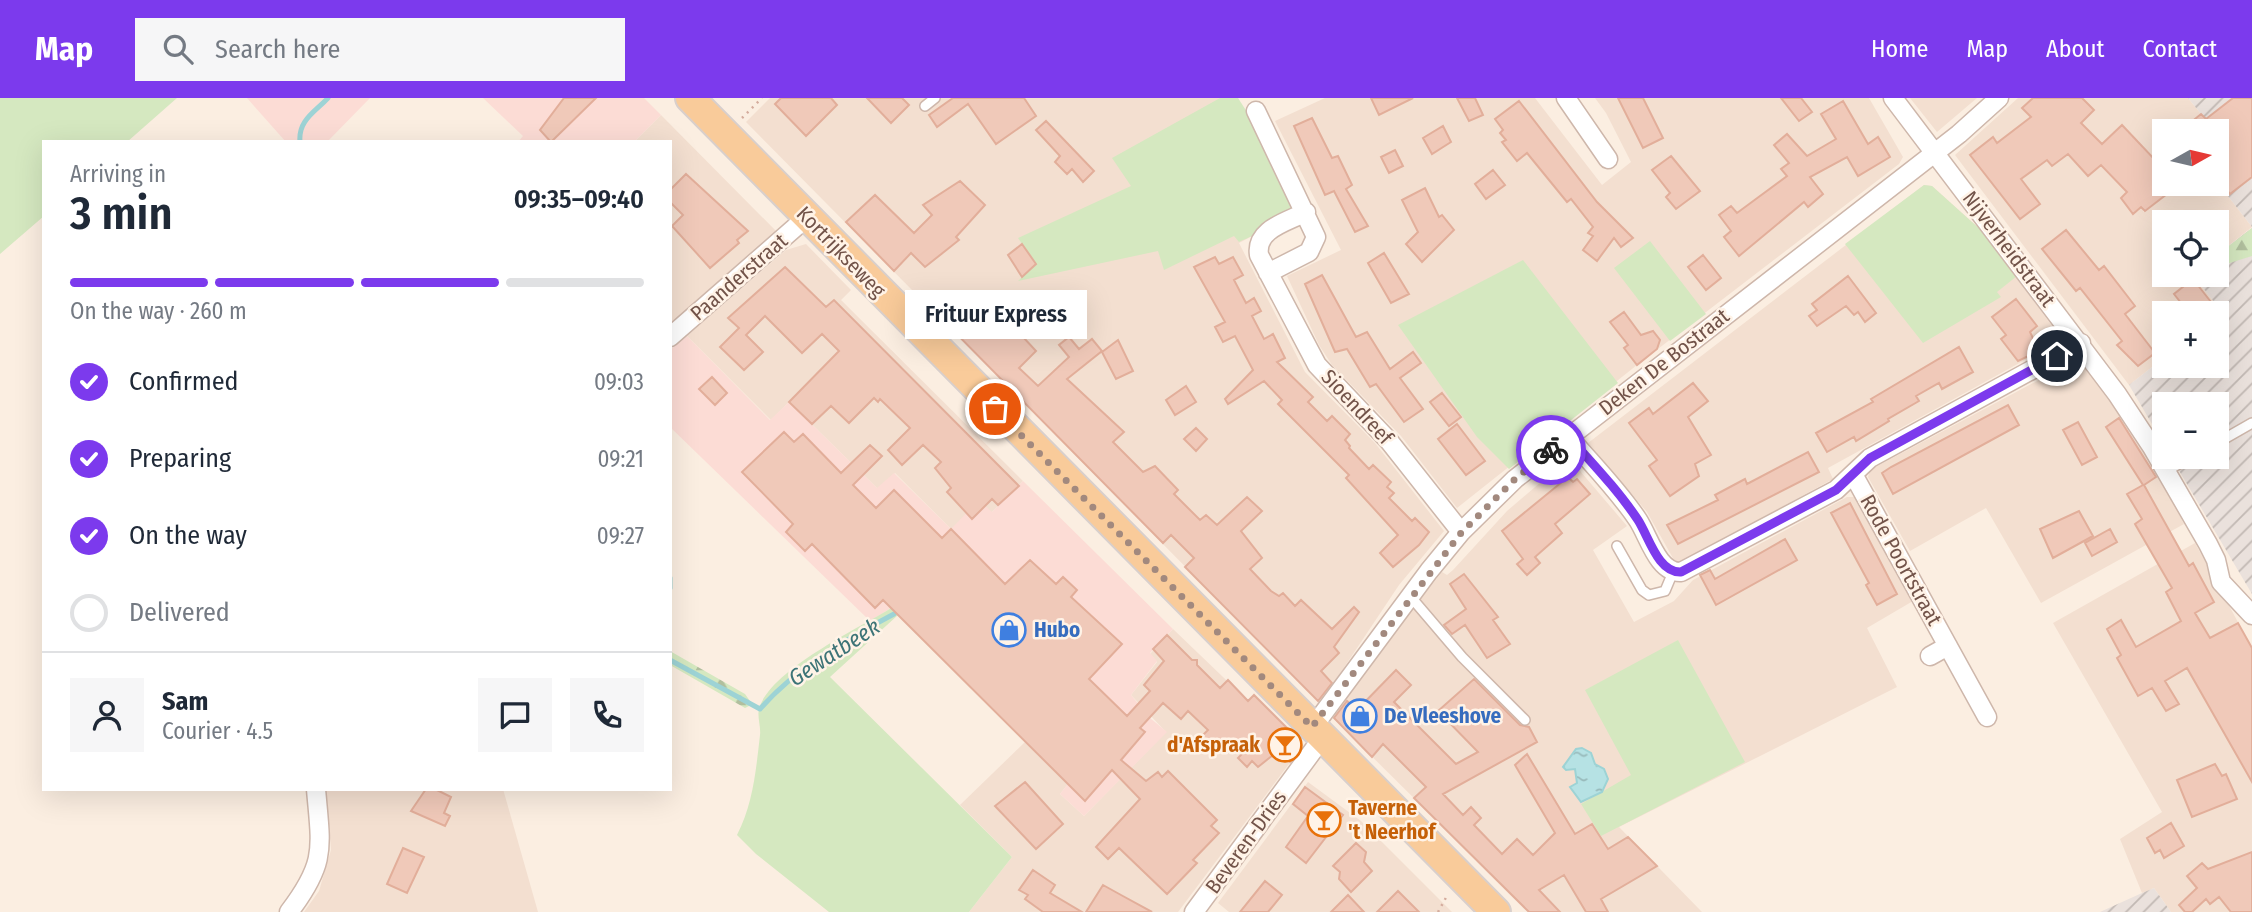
<!DOCTYPE html>
<meta charset="utf-8">
<style>
:root{--surface:#fff;--page:#f6f6f7;--text:#1f2937;--muted:#747a83;--line:#e0e1e3;--accent:#7c3aed}
body{margin:0;font-family:"Fira Sans Condensed",sans-serif;background:var(--page);color:var(--text);height:100vh;display:flex;flex-direction:column;font-size:26px;white-space:nowrap}
*{box-sizing:border-box;margin:0}
p{font-size:23px;color:var(--muted)}
.icon{flex:none;width:38px;height:38px;fill:none;stroke:currentColor;stroke-width:2;stroke-linecap:round;stroke-linejoin:round}
.map{position:relative;flex:1;overflow:hidden}
.panel{position:absolute;left:42px;top:42px;width:630px;height:651px;display:flex;flex-direction:column;background:var(--surface);border-radius:0px;box-shadow:0 7px 28px #0002}
.panel>*{flex:none}
.needle{width:46px;rotate:82deg}
.tools{position:absolute;left:2152px;top:21px;display:grid;gap:14px}
.tools a{display:grid;place-items:center;width:77px;height:77px;border-radius:0px;background:var(--surface);box-shadow:0 7px 28px #0002;font-size:35px}
.pin{position:absolute;display:grid;place-items:center;width:60px;height:60px;color:#fff;margin:-30px;border:4px solid #fff;border-radius:50%;box-shadow:0 2px 7px #0007}
.courier{position:absolute;display:grid;place-items:center;width:70px;height:70px;margin:-35px;border:5px solid #7c3aed;border-radius:50%;background:#fff;color:#222;box-shadow:0 2px 9px #0007}
.bubble{position:absolute;height:49px;border-radius:0px;background:var(--surface);box-shadow:0 7px 28px #0002;font-size:23px;font-weight:600;line-height:49px;text-align:center}
.headline em{font-style:normal;font-weight:600}
.headline div{display:flex;flex-direction:column-reverse}
.headline{display:flex;align-items:center;justify-content:space-between;height:119px;padding:0 28px}
h1{font-size:46px;font-weight:600;line-height:52px}
.bar{display:grid;grid-template-columns:repeat(4,1fr);gap:10px 7px;align-content:center;height:84px;padding:0 28px}
.bar i{height:9px;border-radius:5px;background:var(--line)}
.bar .current{background:var(--accent)}
.bar p{grid-column:span 4}
.line{display:flex;align-items:center;gap:18px;padding:0 28px;border-top:2px solid var(--line)}
.line div{flex:1}
.round{display:grid;place-items:center;flex:none;width:74px;height:74px;border-radius:0px;background:var(--page)}
ol{padding:0 28px;list-style:none}
li{display:flex;align-items:center;gap:21px;height:77px}
li p{margin-inline-start:auto}
li .icon{padding:7px;border-radius:50%;background:var(--accent);color:#fff;stroke-width:4}
li:last-child{color:var(--muted)}
li i{width:38px;height:38px;border:4px solid var(--line);border-radius:50%}
header{display:flex;align-items:center;gap:42px;box-sizing:border-box;height:98px;padding:0 35px;background:var(--accent);color:#fff}
header strong{font-size:33px}
nav{display:flex;gap:38px;margin-inline-start:auto;font-size:24px}
.search{width:490px;height:63px;background:var(--page);display:flex;align-items:center;gap:18px;box-sizing:border-box;padding:0 24px;border-radius:0px;color:var(--muted);font-size:26px}
.map>svg:first-child{display:block}
.residential{fill:#f3dfd0}
.commercial{fill:#fcdcd5}
.industrial{fill:url(#industrial-furrows)}
.green{fill:#d5e8c0}
.forest{fill:url(#forest-firs)}
.water{fill:url(#water-ripples);stroke:#9dd3d5;stroke-width:2}
.lines{fill:none;stroke-linecap:round;stroke-linejoin:round}
.stream{stroke:#9dd3d5;stroke-width:5}
.building{fill:#f0c9b9;stroke:#e2ae9a;stroke-width:2}
.service-casing{stroke:#ceb7ab;stroke-width:12}
.minor-casing{stroke:#ceb7ab;stroke-width:21}
.primary-casing{stroke:#d8cfcc;stroke-width:32}
.path{stroke:#d4ac9d;stroke-width:2.5;stroke-dasharray:2 5;stroke-linecap:butt}
.service{stroke:#fff;stroke-width:9}
.minor{stroke:#fff;stroke-width:18}
.primary{stroke:#f9cb9a;stroke-width:28}
.done{stroke:#a2897e;stroke-width:7;stroke-dasharray:0 12.6}
.route{stroke:#7c3aed;stroke-width:9}
.labels{text-anchor:middle;dominant-baseline:central;stroke-width:5;stroke-linejoin:round;paint-order:stroke}
.street-label{font-size:21px;fill:#725349;stroke:#fff3e7}
.shop-label{font-size:21px;font-weight:bold;fill:#366cbe;stroke:#fff3e7;text-anchor:start}
.food-label{font-size:21px;font-weight:bold;fill:#c56008;stroke:#fff3e7;text-anchor:end}
.water-label{font-size:23px;font-style:italic;fill:#3d7477;stroke:#fff3e7}
</style>
<header>
<strong>Map</strong>
<div class="search"><svg class="icon" aria-label="search" viewBox="0 0 24 24"><circle cx="10" cy="10" r="6"/><path d="M15 15l6 6"/></svg>Search here</div>
<nav><a>Home</a><a>Map</a><a>About</a><a>Contact</a></nav>
</header>
<div class="map">
<svg width="2252" height="814" viewBox="0 0 2252 814">
<defs>
<pattern id="industrial-furrows" width="10" height="10" patternUnits="userSpaceOnUse" patternTransform="scale(1.75)"><rect width="10" height="10" fill="#eae1dc"/><path d="M-1 1l2-2M0 10L10 0M9 11l2-2" fill="none" stroke="#c2b9b4"/></pattern>
<pattern id="forest-firs" width="22" height="20" patternUnits="userSpaceOnUse" patternTransform="scale(1.75)"><rect width="22" height="20" fill="#d5e8c0"/><path d="M5 1l3.5 6h-7zM16 11l3.5 6h-7z" fill="#b1bf9e"/></pattern>
<pattern id="water-ripples" width="26" height="14" patternUnits="userSpaceOnUse" patternTransform="scale(1.75)"><rect width="26" height="14" fill="#b6e2e4"/><path d="M2 4q2-2 4 0t4 0M15 11q2-2 4 0t4 0" fill="none" stroke="#98babb"/></pattern>
</defs>
<rect width="100%" height="100%" fill="#fbeee1"/>
<!-- residential -->
<path class="residential" d="M770,0H1238L1285,121L1239,145L1305,274L1375,345L1444,433L1399,487L1333,586L1318,603L746,24Z
M1325,0H1535L1602,87L1631,64L1606,15L1595,0H1869L1903,59L1899,66L1637,267L1457,410L1401,338L1332,267L1319,247L1287,178L1341,152L1275,23Z
M1910,0H1977L1937,34Z
M2018,0H2188L2201,16L2191,33H2165V54L2155,62L2143,114L2180,86L2217,84L2252,129L2217,157V124H2165V177H2193L2222,214L2217,218V215H2165V259L2129,287L1955,57Z
M661,17L777,134L670,226V44H634Z
M1924,87L1932,88L1982,133L2055,232L2052,247L1828,370L1833,381L1681,464L1674,462L1647,414L1588,345Z
M806,146L851,192L841,202L1023,383L992,414L951,431L895,375L878,391L789,304L771,322L687,238L786,152Z
M2067,267L2085,271L2122,319L2159,377L2184,426L2041,505L1986,410L1910,453L1868,379L1870,372Z
M1569,360L1627,428L1593,452L1634,524L1674,503L1693,482L1847,399H1854L1913,503L1867,530L1897,589L1619,729L1702,814H1529L1333,620L1391,538L1442,474L1447,477L1453,472L1507,413Z
M2195,445L2252,550V754L2208,772L2232,814H2171L2154,790L2142,795L2120,741L2162,714L2053,525Z
M1173,531L1248,603L1254,597L1301,644V650L1178,814H969L1012,759L960,707L1025,644L1068,686L1060,696L1084,718L1166,634L1131,597L1157,564L1150,556Z
M1308,684L1361,723L1452,814H1229L1218,805Z
M326,691H503L538,814H304L319,793L331,752Z"/>
<!-- commercial -->
<path class="commercial" d="M247,0H370L327,44H286Z
M483,0H644L661,17L634,44H518L523,38Z
M687,238L770,322L789,304L877,390L894,375L951,431L979,402L992,414L1023,383L1173,531L1150,555L1157,563L1131,597L1150,620L1167,634L1084,718L1060,696L1068,686L891,510L870,523L670,329V252Z"/>
<!-- industrial -->
<path class="industrial" d="M2188,0H2252V129L2217,84V33H2191L2195,30L2190,25L2201,16Z
M2252,130V496L2171,359H2217V306H2165V348L2129,287L2165,259V268H2217V218L2222,214L2193,177H2217V157Z
M2154,790L2171,814H2100L2142,795Z"/>
<!-- green -->
<path class="green" d="M0,0H177L127,44H44V118L0,156Z
M1220,0H1238L1258,31L1294,105C1290,126 1256,135 1239,144L1234,138L1164,172L1158,153L1018,183L1036,166L1018,140L1131,88L1112,60Z
M1924,87L1932,88L1982,133L2017,178L1997,194L2001,199L1923,245L1845,146Z
M1650,143L1706,216L1670,243L1614,170Z
M1523,162L1618,285L1509,371L1477,339L1398,227Z
M891,510L898,517L830,579L1012,759L969,814H829L756,756L737,737C753,706 756,672 760,637C761,629 757,618 759,611C770,572 858,531 891,510Z
M1678,542L1745,664L1601,738L1581,706L1631,677L1585,592Z"/>
<!-- forest -->
<path class="forest" d="M2252,130V158L2217,169V157Z
M670,553L745,596L750,603L749,608L745,610L670,567Z"/>
<!-- water -->
<path class="water" d="M1582,650L1591,655L1595,666L1604,671L1608,681L1602,694L1581,704L1570,689L1577,685L1575,671L1566,672L1563,669L1576,651Z"/>
<g class="lines">
<!-- stream -->
<path class="stream" d="M300,44C298,22 315,14 328,0
M670,480V490
M670,562L760,611C797,569 845,542 894,516"/>
</g>
<!-- building -->
<path class="building" d="M564,0H596L551,44L540,32Z
M781,0H831L837,7L806,38L775,6Z
M867,0H902L909,7L891,25Z
M953,0H1024L1036,18L996,46L968,6L937,29L929,17Z
M1371,0H1413L1379,17Z
M1457,0H1475L1483,17L1469,23Z
M1618,0H1643L1663,40L1643,50Z
M1781,0H1801L1812,14L1799,23Z
M2033,0H2082L2094,12L2081,25L2102,46L2122,27L2155,62L2165,54V86H2180L2145,113L2141,109L2133,116L2121,100L2127,94L2101,67L2088,78L2068,56L2052,68L2047,62L2021,81L2040,106L2020,121L1970,57L1993,39L1997,45L2031,19L2022,10Z
M2233,0H2252V79L2230,96L2217,80V33H2191L2195,30L2190,25L2201,16L2206,21Z
M1519,3L1597,104L1633,140L1621,149L1614,140L1597,163L1583,152L1593,138L1588,135L1593,129L1571,101L1567,104L1527,55L1517,63L1502,44L1506,42L1500,35L1503,32L1495,21Z
M1843,3L1868,46L1878,39L1890,59L1858,78L1847,59L1810,79L1823,96L1808,109L1804,104L1739,158L1724,139L1731,133L1719,117L1731,108L1737,115L1787,78L1781,71L1789,65L1774,47L1787,36L1807,58L1836,41L1821,16Z
M1312,20L1332,60L1338,58L1352,87L1346,91L1368,128L1355,134L1334,93L1325,97L1294,28Z
M1046,23L1094,73L1083,84L1072,71L1067,76L1055,64L1060,58L1036,32Z
M1443,28L1451,44L1432,56L1423,40Z
M1395,52L1403,68L1389,75L1381,59Z
M1671,58L1700,93L1676,111L1666,99L1670,95L1652,72Z
M1493,72L1505,87L1486,101L1475,86Z
M686,76L748,133L737,142L739,145L710,170L672,128L683,117L670,104V92Z
M960,83L985,107L956,139L959,142L925,169L911,155L894,173L846,124L875,97L914,135L932,117L923,107Z
M1425,90L1439,119L1442,117L1454,132L1422,164L1406,146L1418,134L1402,102Z
M2066,132L2099,172L2104,168L2135,208L2125,216L2155,255L2138,268L2117,247L2122,243L2080,190L2076,193L2042,151Z
M1022,146L1036,166L1022,179L1008,157Z
M1384,155L1409,196L1391,205L1368,165Z
M1703,157L1721,180L1706,192L1688,169Z
M1215,159L1219,166L1233,159L1243,177L1234,182L1246,205L1254,200L1261,213L1252,218L1264,241L1273,236L1285,260L1277,264L1313,299L1308,304L1327,323L1332,318L1350,336L1345,342L1350,348L1349,350L1369,371L1373,367L1391,384L1387,389L1394,395L1389,400L1412,423L1415,420L1429,434L1419,447L1393,469L1380,455L1398,437L1346,380L1349,377L1278,306L1282,302L1264,283L1228,306L1225,301L1253,272L1235,238L1223,244L1215,229L1225,224L1194,169Z
M785,169L826,209L834,202L1019,388L998,407L992,401L972,421L947,394L951,390L935,370L941,364L923,347L902,367L888,352L910,330L880,301L878,304L874,300L849,325L831,308L812,326L789,304L839,253L822,236L802,255L765,218L746,237L763,254L744,272L720,249L739,230L728,220Z
M1322,177L1356,239L1367,234L1390,271L1413,254L1421,265L1400,280L1423,311L1404,324L1376,286L1370,289L1347,251L1335,254L1305,186Z
M1848,178L1876,215L1865,224L1858,214L1854,217L1846,208L1817,228L1809,218L1817,212L1812,206Z
M2193,181L2211,204L2205,209L2209,215H2189L2174,196Z
M987,195L994,202L1001,199L1014,213L1008,218L1026,236L1023,239L1036,253L1019,270L1038,288L1069,259L1059,247L1069,239L1079,251L1092,241L1102,253L1067,281L1124,334L1113,344L1143,374L1155,368L1178,392L1174,396L1200,422L1206,417L1217,427L1247,399L1262,413L1241,433L1262,460L1250,471L1271,493L1279,498L1283,495L1295,508L1301,502L1332,531L1354,509L1359,514L1334,549L1339,555L1321,573L1332,585L1318,603L1185,469L1194,460L1171,437L1163,445L933,212L948,197L966,215Z
M2016,201L2037,228L2030,234L2039,253L2018,263L2001,241L2006,237L1992,219Z
M1624,214L1641,237L1653,233L1660,242L1657,251L1637,267L1624,250L1628,247L1610,224Z
M1118,242L1133,273L1116,281L1102,254Z
M1959,249L1973,274L1942,291L1939,285L1916,298L1919,303L1888,321L1889,323L1856,343L1854,339L1827,354L1816,335L1873,304L1871,301Z
M712,279L727,295L715,307L699,291Z
M1693,285L1708,303L1688,319L1711,357L1695,366L1699,378L1670,398L1649,368L1657,362L1629,325L1649,310L1653,316Z
M1186,288L1196,304L1175,317L1166,302Z
M1442,295L1461,319L1449,328L1430,304Z
M2008,307L2019,327L1893,396L1882,375L1891,369Z
M2119,320L2156,379L2144,387L2189,468L2193,465L2214,504L2195,515L2210,540L2238,525L2252,550V684L2187,570L2165,583L2179,606L2166,613L2152,590L2138,598L2117,560L2121,557L2107,531L2121,522L2136,549L2181,523L2166,494L2172,490L2135,426L2142,421L2127,396L2143,387L2106,329Z
M2078,324L2097,359L2082,367L2063,332Z
M1457,326L1485,363L1466,377L1438,341Z
M1196,330L1207,341L1196,353L1184,341Z
M784,334L794,344L803,336L841,375L870,347L882,358L853,387L876,410L894,392L942,440L951,431L1005,486L1030,462L1056,486L1063,479L1077,492L1071,499L1122,546L1089,581L1127,618L1150,593L1144,587L1164,563L1153,551L1167,537L1192,562H1197V567L1220,590L1228,582L1248,603L1254,597L1301,644V649L1290,664L1278,653L1258,669L1252,663L1247,669L1238,660L1242,656L1221,641L1210,653L1198,642L1208,632L1188,613L1181,621L1163,605L1140,630L1145,634L1121,662L1146,683L1158,674L1162,679L1168,673L1217,722L1211,728L1219,735L1193,762L1197,765L1167,796L1119,750L1108,761L1096,749L1140,701L1112,672L1085,703L883,502L875,510L812,446L805,453L786,434L793,426L742,374Z
M1808,354L1819,374L1678,446L1667,427L1718,402L1715,397L1745,381L1747,386Z
M1568,379L1573,384L1577,381L1590,396L1555,426L1562,435L1535,459L1540,465L1527,477L1517,466L1523,461L1502,433Z
M1850,405L1897,496L1877,507L1866,487L1869,485L1831,415Z
M2079,413L2093,438L2053,460L2040,431Z
M2110,431L2117,444L2092,458L2085,445Z
M1785,441L1797,462L1716,507L1700,477L1710,472L1715,481Z
M1464,476L1498,519L1493,522L1510,546L1487,560L1465,527L1452,536L1444,527L1466,511L1450,486Z
M1396,572L1411,587L1394,604L1456,666L1478,654L1438,613L1474,581L1520,627L1529,629L1537,644L1443,696L1463,717L1471,709L1481,720L1474,727L1502,756L1517,741L1533,757L1555,735L1515,667L1527,656L1575,736L1592,726L1608,751L1628,739L1657,768L1601,801L1608,814H1586L1564,777L1539,792L1560,814H1529L1414,700L1426,689L1383,646L1372,659L1334,620L1347,603L1357,612Z
M2215,666L2222,678L2226,676L2237,701L2192,719L2177,682Z
M1025,684L1063,726L1036,751L995,708Z
M1305,689L1343,717L1306,765L1286,749L1308,718L1293,706Z
M426,691H435L451,699L444,715L450,718L445,728L411,713Z
M2171,725L2184,748L2164,760L2160,752L2155,755L2147,740Z
M1356,745L1366,754L1364,764L1372,773L1351,794L1339,781L1340,774L1333,768Z
M403,750L424,759L407,795L387,786Z
M2252,754V814H2231L2219,799L2210,806L2206,801L2192,814H2185L2179,807L2197,790L2187,778L2202,765L2208,771Z
M1033,772L1055,787L1050,795L1082,814H1043L1025,801L1028,797L1019,792Z
M1265,783L1282,797L1268,814H1240Z
M1103,787L1121,797L1152,814H1086Z
M1398,793L1419,814H1377Z
M1348,797L1364,814H1331Z"/>
<g class="lines">
<defs>
<path id="service" d="M925,8L935,0
M2217,345L2252,325
M2166,373L2192,359
M1617,448L1642,492L1649,497L1665,493L1673,474
M1410,498L1462,559L1525,622"/>
<path id="minor" d="M1566,0L1608,61
M1893,0L2117,296L2152,349L2208,446L2216,462L2221,484L2252,517
M1256,13L1316,139L1309,154L1268,175
M1306,114C1287,124 1255,131 1259,157L1317,267L1389,343L1461,434
M670,239L807,119
M1568,338C1591,365 1618,392 1638,422C1649,439 1658,475 1681,474L1836,392L1870,360L2081,245
M1853,376L1987,619
M1930,558L1948,548
M1313,629L1429,473L1461,434L1515,381L1959,36L1999,0
M289,814C327,764 321,750 316,691
M1194,814L1323,639"/>
<path id="primary" d="M690,0L1496,814"/>
</defs>
<!-- service casing -->
<use href="#service" class="service-casing"/>
<!-- minor casing -->
<use href="#minor" class="minor-casing"/>
<!-- primary casing -->
<use href="#primary" class="primary-casing"/>
<!-- path -->
<path class="path" d="M742,20L762,0
M1438,814L1448,796"/>
<!-- service -->
<use href="#service" class="service"/>
<!-- minor -->
<use href="#minor" class="minor"/>
<!-- primary -->
<use href="#primary" class="primary"/>
</g>
<g class="lines">
<!-- done -->
<path class="done" d="M995,311L1312,629L1461,435L1515,381L1551,352"/>
<!-- route -->
<path class="route" d="M1551,352L1568,338C1592,365 1618,392 1638,422C1649,439 1658,475 1681,474L1836,392L1870,360L2057,258"/>
</g>
<!-- icons -->
<defs>
<symbol id="shop-ring" viewBox="-11 -11 22 22"><circle r="9.5" fill="#fff3e7" stroke="#3f7fe0" stroke-width="1.5"/><path d="M-5-2.5h2.3a2.7 3.5 0 0 1 5.4 0H5L5.5 6h-11ZM-1.5-2.5h3a1.5 2.3 0 0 0-3 0Z" fill="#3f7fe0"/></symbol>
<symbol id="bar-ring" viewBox="-11 -11 22 22"><circle r="9.5" fill="#fff3e7" stroke="#e8710a" stroke-width="1.5"/><path d="M-6-5H6L.8 .8V4.5H3.5V6h-7V4.5H-.8V.8Z" fill="#e8710a"/></symbol>
</defs>
<g fill-rule="evenodd">
<use href="#shop-ring" x="990" y="513" width="38" height="38"/>
<use href="#shop-ring" x="1341" y="599" width="38" height="38"/>
<use href="#bar-ring" x="1266" y="628" width="38" height="38"/>
<use href="#bar-ring" x="1305" y="703" width="38" height="38"/>
</g>
<g class="labels">
<!-- street labels -->
<g class="street-label">
<text transform="translate(2009 151) rotate(53)">Nijverheidstraat</text>
<text transform="translate(841 154) rotate(46)">Kortrijkseweg</text>
<text transform="translate(739 179) rotate(-41)">Paanderstraat</text>
<text transform="translate(1664 264) rotate(-38)">Deken De Bostraat</text>
<text transform="translate(1357 309) rotate(47)">Sioendreef</text>
<text transform="translate(1901 462) rotate(61)">Rode Poortstraat</text>
<text transform="translate(1246 744) rotate(-54)">Beveren-Dries</text>
</g>
<!-- shop labels -->
<g class="shop-label">
<text x="1034" y="532">Hubo</text>
<text x="1384" y="618">De Vleeshove</text>
</g>
<!-- food labels -->
<g class="food-label">
<text x="1260" y="647">d'Afspraak</text>
<text x="1348" y="710" text-anchor="start">Taverne<tspan x="1348" dy="24">'t Neerhof</tspan></text>
</g>
<!-- water labels -->
<g class="water-label">
<text transform="translate(834 554) rotate(-33)">Gewatbeek</text>
</g>
</g>
</svg>
<div class="tools">
<a><svg class="needle" viewBox="-14 -14 28 28"><path d="M0-13l5 13h-10z" fill="#e53935"/><path d="M0 13l5-13h-10z" fill="#747a83"/></svg></a>
<a><svg class="icon" aria-label="locate" viewBox="0 0 24 24"><circle cx="12" cy="12" r="6"/><path d="M12 2v4M12 18v4M2 12h4M18 12h4"/></svg></a>
<a>+</a>
<a>−</a>
</div>
<div class="pin" style="left:995px;top:311px;background:#ea580c"><svg class="icon" aria-label="bag" viewBox="0 0 24 24"><path d="M5 8h14l-1 12H6zM9 8a3 3 0 0 1 6 0"/></svg></div>
<div class="pin" style="left:2057px;top:258px;background:#1f2937"><svg class="icon" aria-label="home" viewBox="0 0 24 24"><path d="M3 11l9-7 9 7M6 9v11h12V9"/></svg></div>
<div class="courier" style="left:1551px;top:352px"><svg class="icon" aria-label="bike" viewBox="0 0 24 24"><circle cx="6" cy="16" r="4"/><circle cx="18" cy="16" r="4"/><path d="M6 16l4-8h5l3 8M10 8l3 8H6M13 5h3"/></svg></div>
<div class="bubble" style="left:905px;top:192px;width:182px">Frituur Express</div>
<section class="panel">
<div class="headline"><div><h1>3 min</h1><p>Arriving in</p></div><em>09:35–09:40</em></div>
<div class="bar"><i class="current"></i><i class="current"></i><i class="current"></i><i></i><p>On the way · 260 m</p></div>
<ol>
<li><svg class="icon" aria-label="check" viewBox="0 0 24 24"><path d="M5 12l5 5 9-10"/></svg>Confirmed<p>09:03</p></li>
<li><svg class="icon" aria-label="check" viewBox="0 0 24 24"><path d="M5 12l5 5 9-10"/></svg>Preparing<p>09:21</p></li>
<li><svg class="icon" aria-label="check" viewBox="0 0 24 24"><path d="M5 12l5 5 9-10"/></svg>On the way<p>09:27</p></li>
<li><i></i>Delivered</li>
</ol>
<div class="line" style="height:126px"><a class="round"><svg class="icon" aria-label="person" viewBox="0 0 24 24"><circle cx="12" cy="8" r="4"/><path d="M4 21q1-7 8-7t8 7"/></svg></a><div><b>Sam</b><p>Courier · 4.5</p></div><a class="round"><svg class="icon" aria-label="chat" viewBox="0 0 24 24"><path d="M4 5h16v11H9l-5 4z"/></svg></a><a class="round"><svg class="icon" aria-label="phone" viewBox="0 0 24 24"><path d="M5 4h4l2 5-3 2q2 4 5 5l2-3 5 2v4C11 20 4 13 5 4z"/></svg></a></div>
</section>
</div>
